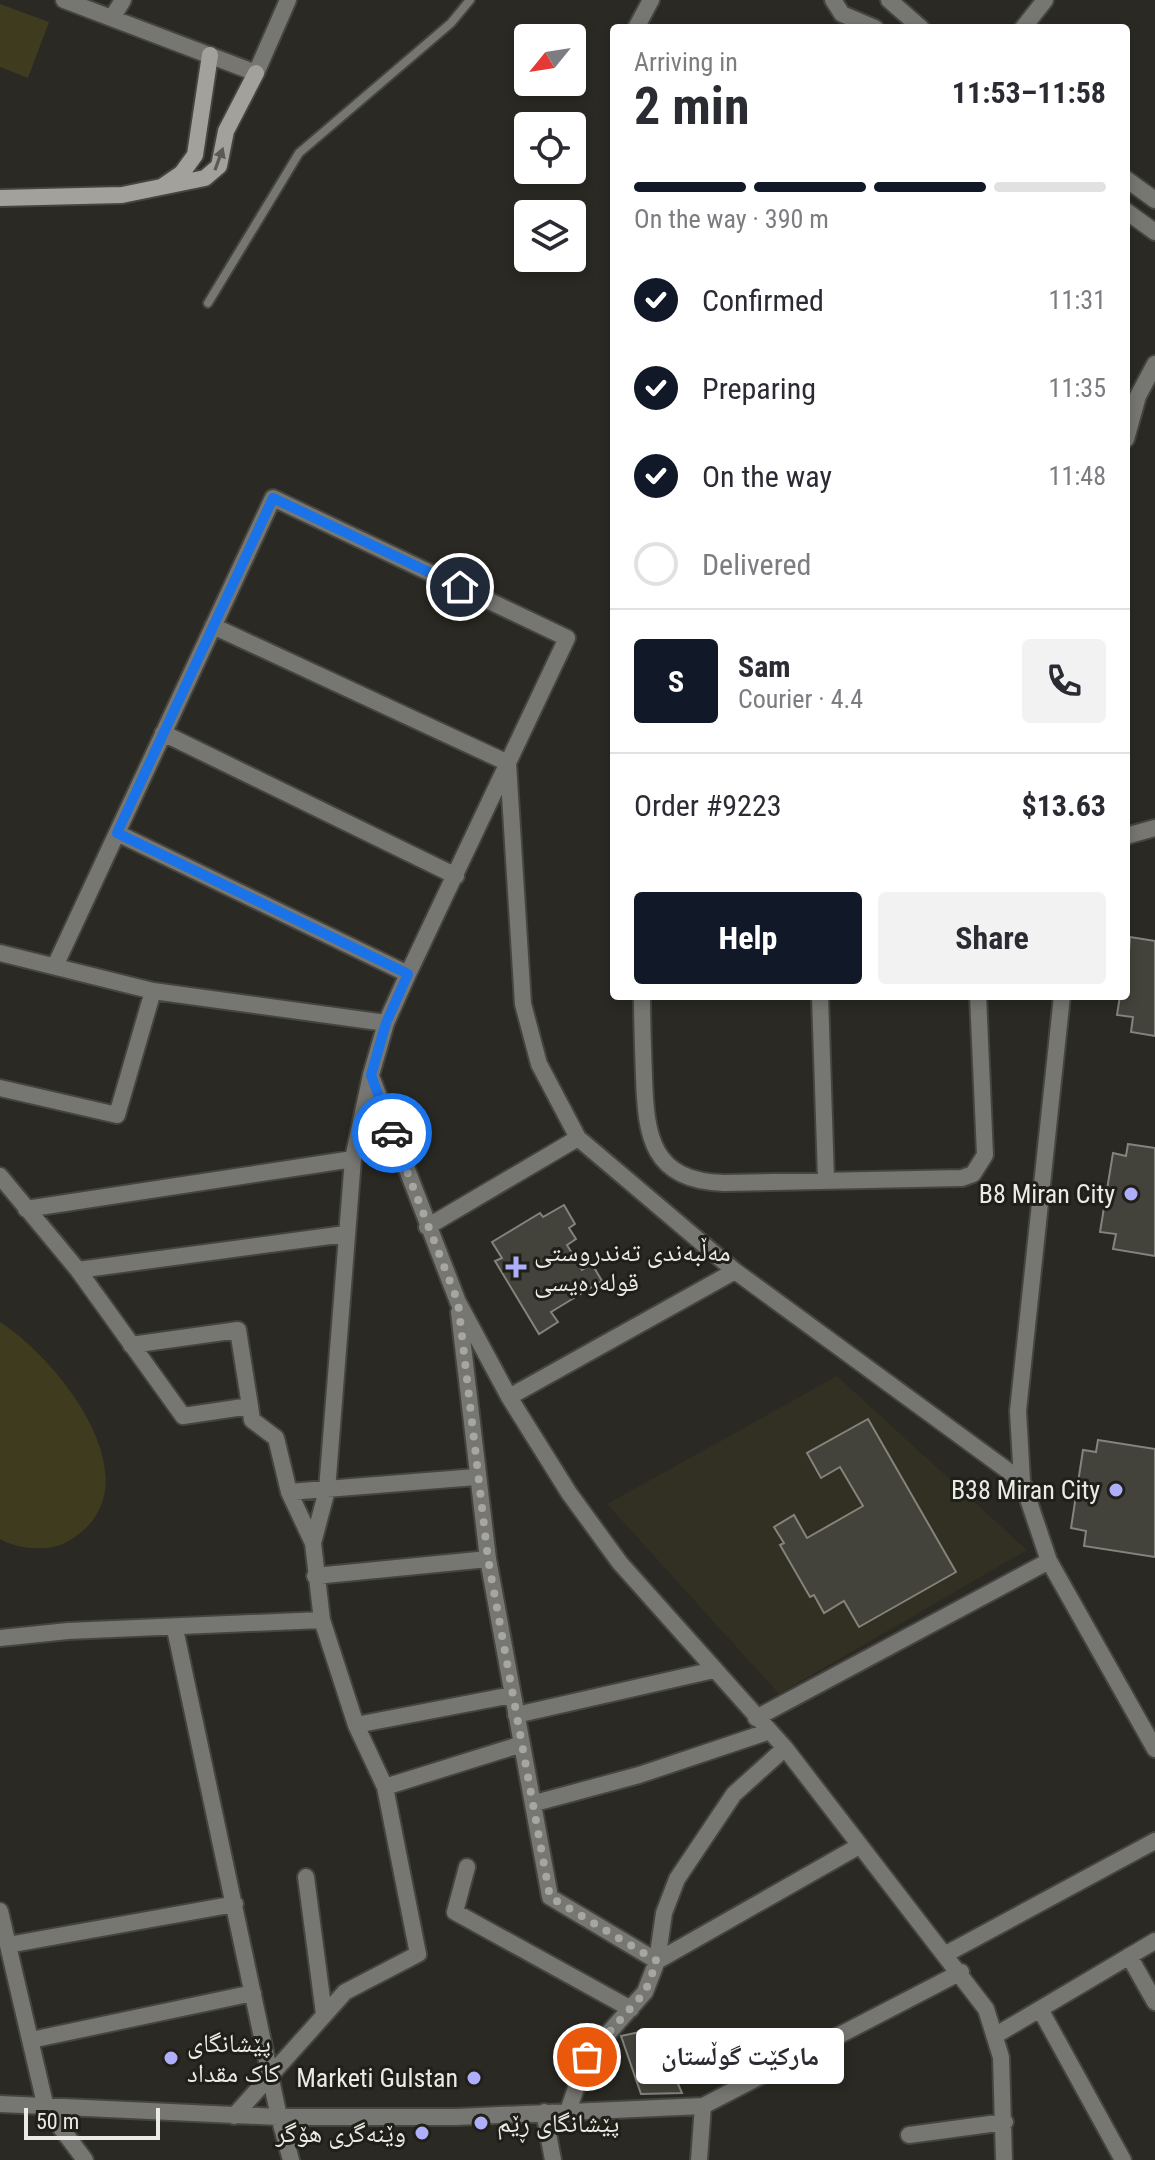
<!DOCTYPE html>
<meta charset="utf-8">
<style>
:root{--surface:#fff;--page:#f2f2f3;--text:#2b2b33;--muted:#7c7c81;--line:#e1e1e2;--accent:#111827}
body{margin:0;font-family:"Roboto Condensed","Noto Naskh Arabic",sans-serif;background:var(--page);color:var(--text);height:100vh;display:flex;flex-direction:column;font-size:30px;white-space:nowrap}
*{box-sizing:border-box;margin:0}
p{font-size:26px;color:var(--muted)}
.icon{flex:none;width:44px;height:44px;fill:none;stroke:currentColor;stroke-width:2;stroke-linecap:round;stroke-linejoin:round}
.map{position:relative;flex:1;overflow:hidden}
.sheet{position:absolute;left:610px;top:24px;width:520px;height:976px;display:flex;flex-direction:column;background:var(--surface);border-radius:8px;box-shadow:0 4px 12px #0003}
.sheet>*{flex:none}
.needle{width:52px;rotate:240deg}
.buttons{position:absolute;left:514px;top:24px;display:grid;gap:16px}
.buttons a{display:grid;place-items:center;width:72px;height:72px;border-radius:8px;background:var(--surface);box-shadow:0 4px 12px #0003;font-size:40px}
.scale{position:absolute;left:24px;bottom:20px;width:136px;box-sizing:border-box;padding-left:8px;border:4px solid #eaeae6;border-top:0;font-size:22px;line-height:28px;white-space:nowrap;color:#eaeae6;-webkit-text-stroke:6px #202019;paint-order:stroke}
.pin{position:absolute;display:grid;place-items:center;width:68px;height:68px;color:#fff;margin:-34px;border:4px solid #fff;border-radius:50%;box-shadow:0 2px 8px #0007}
.courier{position:absolute;display:grid;place-items:center;width:80px;height:80px;margin:-40px;border:6px solid #1a73e8;border-radius:50%;background:#fff;color:#222;box-shadow:0 2px 10px #0007}
.bubble{position:absolute;height:56px;border-radius:8px;background:var(--surface);box-shadow:0 4px 12px #0003;font-size:26px;font-weight:700;line-height:56px;text-align:center}
.overview em{font-style:normal;font-weight:700}
.overview div{display:flex;flex-direction:column-reverse}
.overview{display:flex;align-items:center;justify-content:space-between;height:136px;padding:0 24px}
h1{font-size:52px;font-weight:700;line-height:60px}
.bar{display:grid;grid-template-columns:repeat(4,1fr);gap:12px 8px;align-content:center;height:96px;padding:0 24px}
.bar i{height:10px;border-radius:6px;background:var(--line)}
.bar .on{background:var(--accent)}
.bar p{grid-column:span 4}
.line{display:flex;align-items:center;gap:20px;padding:0 24px;border-top:2px solid var(--line)}
.line div{flex:1}
.round{display:grid;place-items:center;flex:none;width:84px;height:84px;border-radius:8px;background:var(--page)}
ol{padding:0 24px;list-style:none}
li{display:flex;align-items:center;gap:24px;height:88px}
li p{margin-inline-start:auto}
li .icon{padding:8px;border-radius:50%;background:var(--accent);color:#fff;stroke-width:4}
li:last-child{color:var(--muted)}
li i{width:44px;height:44px;border:4px solid var(--line);border-radius:50%}
.primary-button{display:flex;gap:16px;margin-top:auto;padding:16px 24px}
.primary-button a{flex:1;height:92px;border-radius:8px;background:var(--accent);color:#fff;font-size:32px;font-weight:700;line-height:92px;text-align:center}
.primary-button a+a{background:var(--page);color:var(--text)}
.map>svg:first-child{display:block}
.built{fill:#313023}
.green{fill:#3e3b1f}
.building{fill:#43423b;stroke:#84837c;stroke-width:2}
.lines{fill:none;stroke-linecap:round;stroke-linejoin:round}
.lane-casing{stroke:#45443e;stroke-width:12}
.street-casing{stroke:#45443e;stroke-width:20}
.secondary-casing{stroke:#45443e;stroke-width:20}
.lane{stroke:#767672;stroke-width:8}
.street{stroke:#767672;stroke-width:16}
.secondary{stroke:#a2a19c;stroke-width:16}
.oneway{fill:#5a5a54}
.done{stroke:#a7a6a2;stroke-width:8;stroke-dasharray:0 14.4}
.route{stroke:#1a73e8;stroke-width:10}
.poi-dot{fill:#aeaefb;stroke:#202019;stroke-width:3}
.labels{text-anchor:middle;dominant-baseline:central;stroke-width:6;stroke-linejoin:round;paint-order:stroke}
.poi-label{font-size:26px;fill:#eaeae6;stroke:#202019;text-anchor:end}
</style>
<div class="map">
<svg width="1155" height="2160" viewBox="0 0 1155 2160">
<rect width="100%" height="100%" fill="#2a2923"/>
<!-- built -->
<path class="built" d="M837,1376L1027,1550L779,1694L607,1504Z"/>
<!-- green -->
<path class="green" d="M0,4L49,22L28,78L0,67Z
M0,1322C61,1361 163,1491 65,1543C47,1552 17,1549 0,1539Z"/>
<!-- building -->
<path class="building" d="M1130,937L1155,941V1036L1131,1032L1133,1017L1117,1015L1120,996H1126Z
M1128,1144L1155,1148V1256L1113,1249L1116,1234L1100,1232L1113,1153L1126,1156Z
M564,1205L575,1224L569,1228L576,1239L567,1245L582,1270L592,1264L602,1281L551,1312L558,1322L539,1334L495,1261L502,1258L492,1242L540,1213L543,1217Z
M868,1419L956,1572L859,1627L844,1601L824,1613L814,1595L810,1597L780,1545L784,1543L774,1527L794,1515L807,1538L863,1506L840,1467L821,1478L807,1453Z
M1098,1440L1155,1449V1557L1084,1546L1086,1531L1071,1528L1083,1450L1096,1452Z
M654,2029L682,2093L641,2094L621,2036Z"/>
<g class="lines">
<defs>
<path id="lane" d="M208,303L299,153L451,23L470,0"/>
<path id="street" d="M64,0L256,73L288,0
M833,0L842,14L875,28
M889,0L921,28
M112,18L123,0
M636,28L651,0
M1023,28L1045,0
M1126,179L1155,200
M1126,211L1155,232
M1126,439L1138,396L1155,364
M213,626L508,763L523,1004L539,1064L578,1138L735,1271L1022,1481
M163,733L456,876
M117,833L408,974
M1126,836L1155,828
M0,953L153,991L386,1023
M55,966L273,498L567,638L408,974L386,1023L371,1075L353,1159L327,1490L313,1543L322,1620L356,1725L385,1787L418,1954L345,1992L234,2116
M642,996C642,1023 643,1050 644,1077C646,1136 651,1181 724,1183L962,1178L973,1174L985,1155L978,996
M820,996L826,1179
M1062,996L1018,1411L1022,1481L1049,1561L1155,1749
M371,1076L458,1302L509,1397L569,1493L620,1563L785,1748L986,2009L1001,2057L1004,2160
M0,1088L117,1115L153,991
M0,1176L78,1270L183,1416L250,1406L252,1420L276,1438L289,1492L313,1543
M26,1209L353,1159
M427,1227L578,1138
M78,1270L345,1234
M459,1312L488,1559L550,1897L657,1961L859,1846
M131,1345L238,1330L250,1406
M509,1397L735,1271
M289,1492L476,1477
M315,1576L488,1559
M175,1629L279,2117H456L703,2106L699,2160
M0,1638L68,1631L322,1620
M516,1715L714,1670
M756,1718L1049,1561
M356,1725L512,1695
M385,1787L522,1744
M535,1803L639,1775L770,1731
M467,1867L455,1912L631,2009
M306,1877L324,2014
M0,1911L46,2108L85,2160
M8,1945L235,1904
M946,1954L1155,1841
M1129,1956L1155,2002
M1040,2009L1123,2160
M996,2035L1155,1941
M31,2040L253,1993
M0,2104L279,2117L291,2160
M703,2106L961,1972
M568,2111L587,2057L645,1992L657,1961L664,1913L677,1879L734,1794L785,1748
M544,2112L553,2160
M909,2135L1005,2122"/>
<path id="secondary" d="M163,186L182,173L195,155L210,55
M0,198L122,195L205,178L219,166L226,131L256,73"/>
</defs>
<!-- lane casing -->
<use href="#lane" class="lane-casing"/>
<!-- street casing -->
<use href="#street" class="street-casing"/>
<!-- secondary casing -->
<use href="#secondary" class="secondary-casing"/>
<!-- lane -->
<use href="#lane" class="lane"/>
<!-- street -->
<use href="#street" class="street"/>
<!-- secondary -->
<use href="#secondary" class="secondary"/>
</g>
<!-- one-way arrows -->
<defs><path id="oneway-solid" d="M-6-.8H1V-3.2L6.5 0L1 3.2V.8H-6Z" transform="scale(2)"/></defs>
<use class="oneway" href="#oneway-solid" transform="translate(219 159) rotate(-70)"/>
<g class="lines">
<!-- done -->
<path class="done" d="M392,1133L458,1302L488,1559L550,1897L657,1961L645,1992L587,2057"/>
<!-- route -->
<path class="route" d="M392,1133L371,1075L386,1023L408,974L117,833L273,498L460,587"/>
</g>
<!-- markers -->
<g class="poi-dot">
<circle cx="1131" cy="1194" r="8"/>
<path d="M512 1255h8v8h8v8h-8v8h-8v-8h-8v-8h8z"/>
<circle cx="1116" cy="1490" r="8"/>
<circle cx="171" cy="2058" r="8"/>
<circle cx="474" cy="2078" r="8"/>
<circle cx="481" cy="2123" r="8"/>
<circle cx="422" cy="2133" r="8"/>
</g>
<g class="labels">
<!-- poi labels -->
<g class="poi-label">
<text x="1115" y="1194">B8 Miran City</text>
<text x="534" y="1252" text-anchor="start">مەڵبەندی تەندروستی<tspan x="534" dy="30">قولەرەیسی</tspan></text>
<text x="1100" y="1490">B38 Miran City</text>
<text x="187" y="2043" text-anchor="start">پێشانگای<tspan x="187" dy="30">کاک مقداد</tspan></text>
<text x="458" y="2078">Marketi Gulstan</text>
<text x="497" y="2123" text-anchor="start">پێشانگای ڕێم</text>
<text x="406" y="2133">وێنەگری هۆگر</text>
</g>
</g>
</svg>
<div class="buttons">
<a><svg class="needle" viewBox="-14 -14 28 28"><path d="M0-13l5 13h-10z" fill="#e53935"/><path d="M0 13l5-13h-10z" fill="#7c7c81"/></svg></a>
<a><svg class="icon" aria-label="locate" viewBox="0 0 24 24"><circle cx="12" cy="12" r="6"/><path d="M12 2v4M12 18v4M2 12h4M18 12h4"/></svg></a>
<a><svg class="icon" aria-label="layers" viewBox="0 0 24 24"><path d="M12 4l9 5-9 5-9-5zM3 14l9 5 9-5"/></svg></a>
</div>
<div class="scale">50 m</div>
<div class="pin" style="left:587px;top:2057px;background:#ea580c"><svg class="icon" aria-label="bag" viewBox="0 0 24 24"><path d="M5 8h14l-1 12H6zM9 8a3 3 0 0 1 6 0"/></svg></div>
<div class="pin" style="left:460px;top:587px;background:#1f2937"><svg class="icon" aria-label="home" viewBox="0 0 24 24"><path d="M3 11l9-7 9 7M6 9v11h12V9"/></svg></div>
<div class="courier" style="left:392px;top:1133px"><svg class="icon" aria-label="car" viewBox="0 0 24 24"><path d="M5 17H2v-5l4-1 3-4h7l3 4 3 1v5h-3M9 17h6M6 11h13"/><circle cx="7" cy="17" r="2"/><circle cx="17" cy="17" r="2"/></svg></div>
<div class="bubble" style="left:636px;top:2028px;width:208px">مارکێت گوڵستان</div>
<section class="sheet">
<div class="overview"><div><h1>2 min</h1><p>Arriving in</p></div><em>11:53–11:58</em></div>
<div class="bar"><i class="on"></i><i class="on"></i><i class="on"></i><i></i><p>On the way · 390 m</p></div>
<ol>
<li><svg class="icon" aria-label="check" viewBox="0 0 24 24"><path d="M5 12l5 5 9-10"/></svg>Confirmed<p>11:31</p></li>
<li><svg class="icon" aria-label="check" viewBox="0 0 24 24"><path d="M5 12l5 5 9-10"/></svg>Preparing<p>11:35</p></li>
<li><svg class="icon" aria-label="check" viewBox="0 0 24 24"><path d="M5 12l5 5 9-10"/></svg>On the way<p>11:48</p></li>
<li><i></i>Delivered</li>
</ol>
<div class="line" style="height:144px"><b class="round" style="background:var(--accent);color:#fff">S</b><div><b>Sam</b><p>Courier · 4.4</p></div><a class="round"><svg class="icon" aria-label="phone" viewBox="0 0 24 24"><path d="M5 4h4l2 5-3 2q2 4 5 5l2-3 5 2v4C11 20 4 13 5 4z"/></svg></a></div>
<div class="line" style="height:104px"><div>Order #9223</div><b>$13.63</b></div>
<div class="primary-button"><a>Help</a><a>Share</a></div>
</section>
</div>
